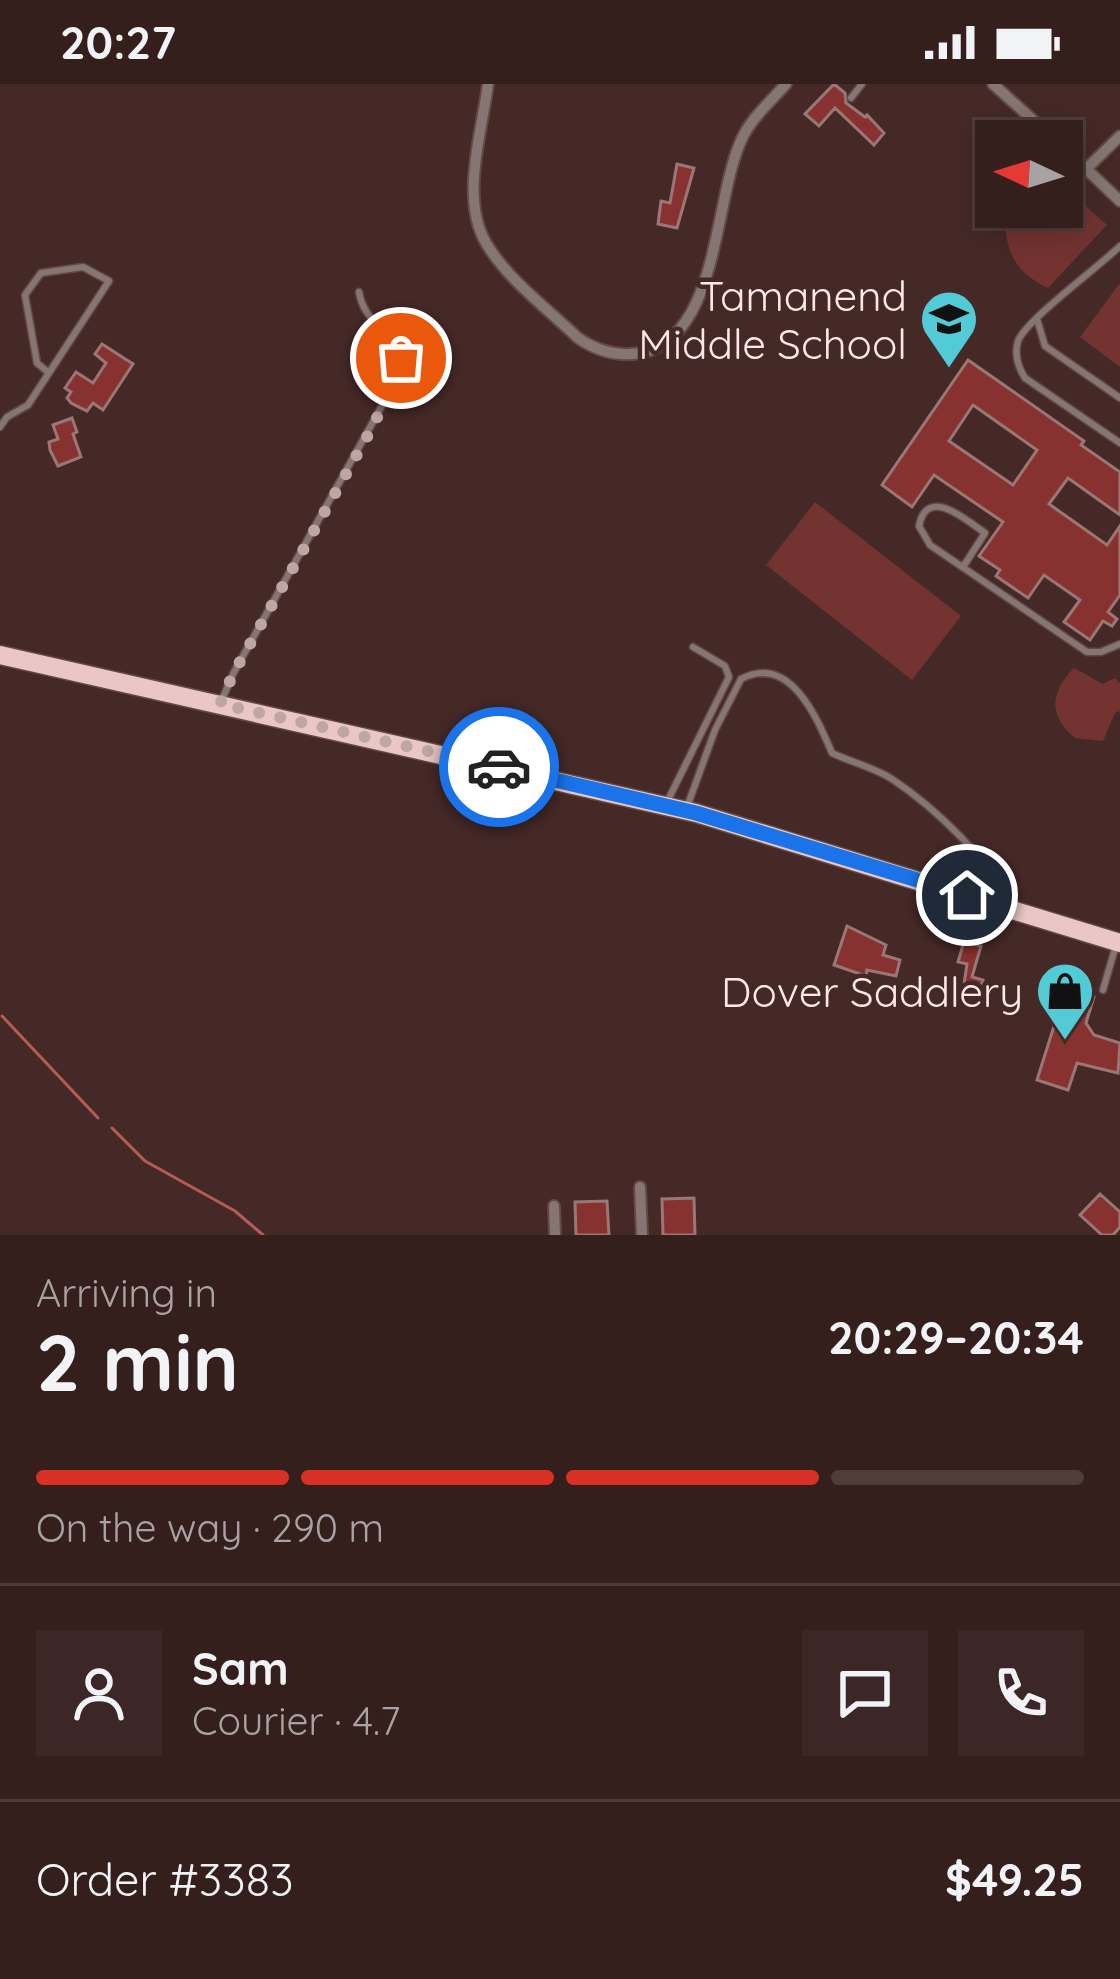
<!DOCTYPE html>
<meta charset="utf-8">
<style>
:root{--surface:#341f1d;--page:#3c2726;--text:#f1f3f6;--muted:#a9a2a4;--line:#4e3d3b;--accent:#d93025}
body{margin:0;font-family:Quicksand,sans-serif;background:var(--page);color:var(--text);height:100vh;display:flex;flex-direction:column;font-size:45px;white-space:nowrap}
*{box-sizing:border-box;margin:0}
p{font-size:39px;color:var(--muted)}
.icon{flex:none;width:66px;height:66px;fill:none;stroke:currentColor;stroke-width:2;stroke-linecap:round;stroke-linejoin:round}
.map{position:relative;height:1151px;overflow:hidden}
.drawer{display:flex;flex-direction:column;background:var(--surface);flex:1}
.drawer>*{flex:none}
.needle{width:78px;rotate:274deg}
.controls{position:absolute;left:975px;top:36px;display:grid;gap:24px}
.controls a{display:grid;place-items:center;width:108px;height:108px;border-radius:0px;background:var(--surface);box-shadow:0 6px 30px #0003,0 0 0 3px var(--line);font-size:60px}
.pin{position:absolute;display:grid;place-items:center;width:102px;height:102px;color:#fff;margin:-51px;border:6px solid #fff;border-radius:50%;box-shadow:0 3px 12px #0007}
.courier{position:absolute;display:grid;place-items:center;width:120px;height:120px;margin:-60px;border:9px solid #1a73e8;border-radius:50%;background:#fff;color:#222;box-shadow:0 3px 15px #0007}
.summary em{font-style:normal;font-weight:700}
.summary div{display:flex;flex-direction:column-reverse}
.summary{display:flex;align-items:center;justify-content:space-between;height:204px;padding:0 36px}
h1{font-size:78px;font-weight:700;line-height:90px}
.bar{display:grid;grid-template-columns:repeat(4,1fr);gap:18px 12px;align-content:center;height:144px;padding:0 36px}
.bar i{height:15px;border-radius:9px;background:var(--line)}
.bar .on{background:var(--accent)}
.bar p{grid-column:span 4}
.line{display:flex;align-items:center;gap:30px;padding:0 36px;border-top:3px solid var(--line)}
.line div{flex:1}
.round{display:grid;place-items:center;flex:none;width:126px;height:126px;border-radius:0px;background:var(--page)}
.status{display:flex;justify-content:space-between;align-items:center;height:84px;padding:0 60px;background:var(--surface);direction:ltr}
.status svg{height:33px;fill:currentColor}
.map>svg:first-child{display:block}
.green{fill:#723331}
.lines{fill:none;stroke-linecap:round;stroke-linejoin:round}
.stream{stroke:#b65b57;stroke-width:3}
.building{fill:#883131;stroke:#9a7774;stroke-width:3;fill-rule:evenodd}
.service-casing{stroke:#634846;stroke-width:9}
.minor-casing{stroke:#634846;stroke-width:14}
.trunk-casing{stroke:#634846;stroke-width:21}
.service{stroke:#857674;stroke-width:6}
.minor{stroke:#857674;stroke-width:10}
.trunk{stroke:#eac6c4;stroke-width:18}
.done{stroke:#bda6a4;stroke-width:12;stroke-dasharray:0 21.6}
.route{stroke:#1a73e8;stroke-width:15}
.labels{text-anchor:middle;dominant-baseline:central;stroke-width:9;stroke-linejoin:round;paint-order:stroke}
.poi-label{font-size:42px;fill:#feeae8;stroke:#452927;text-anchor:end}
</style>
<div class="status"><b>20:27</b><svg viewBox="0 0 49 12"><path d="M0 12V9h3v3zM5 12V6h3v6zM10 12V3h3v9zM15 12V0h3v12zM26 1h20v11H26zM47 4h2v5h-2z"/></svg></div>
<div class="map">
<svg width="1120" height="1151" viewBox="0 0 1120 1151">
<rect width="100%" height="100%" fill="#452927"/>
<!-- green -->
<path class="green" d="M1062,101L1107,141L1048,204C1011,187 1003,161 1006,123H1062Z
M1120,199V283L1080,253Z
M815,418L961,532L912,596L766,481Z
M1074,584L1103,600L1115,594L1120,599V627L1115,629L1103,657L1075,654C1048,632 1050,608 1074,584Z"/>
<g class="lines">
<!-- stream -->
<path class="stream" d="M2,932L98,1034
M112,1044L145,1077L235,1127L263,1151"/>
</g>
<!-- building -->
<path class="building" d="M834,0L845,9L846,19L865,33L867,31L884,49L874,61L835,24L819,42L805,30Z
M677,80L694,84L677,144L658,140L661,117L670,119Z
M102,260L133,280L103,326L93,319L87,327L71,319L67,314L71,308L65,304L76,288L93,299L106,279L95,270Z
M968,276L1084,357L1081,361L1120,388V431L1068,394L1049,420L1107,461L1120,442V511L1108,528L1117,535L1112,542L1103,537L1090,556L1064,538L1080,516L1044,491L1028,514L996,492L1000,486L979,472L1003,438L934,391L912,423L882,401ZM973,321L1037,366L1013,401L949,357Z
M72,334L77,348L73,350L81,373L58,382L50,366L49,358L58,355L53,341Z
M847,842L886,861L883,871L900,876L896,892L867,886L866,892L834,881Z
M964,857L981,862L972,893L983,896L978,912L963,907L967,880L958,878Z
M1066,904L1094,913L1086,939L1094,951L1120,959L1118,989L1077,979L1068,1006L1037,996Z
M1100,1110L1120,1128V1143L1113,1151H1102L1080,1131Z
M694,1114L695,1151H663L662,1115Z
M607,1117L609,1151H576L575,1118Z"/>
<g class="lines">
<defs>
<path id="service" d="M851,14L862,0
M1120,162C1100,182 1026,236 1018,257C1014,271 1018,283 1025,294L1120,359
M1037,235L1045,262L1120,314
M0,343L7,333L28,321L109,197L83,183L41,189L25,211L37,279L49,289
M963,483L985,449C966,436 927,401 919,442L930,461L1087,568H1101L1120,560
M221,618L233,590L399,291C406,254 364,243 359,208
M667,718L729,593L725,582L693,563
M687,723L715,646L741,595C790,569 817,634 832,669C851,678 875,684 892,695C940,727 986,775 1017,823
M1103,906L1116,861"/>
<path id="minor" d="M488,0C482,48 460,114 486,159C507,195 548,225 578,254C597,267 617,273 640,269C718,255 714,119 740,59C749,36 770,18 786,0
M993,0L1056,57
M1062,62L1120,117
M1086,85L1120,52
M640,1103L642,1151
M554,1122L555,1151"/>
<path id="trunk" d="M0,571L696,729L1120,859"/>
</defs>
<!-- service casing -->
<use href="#service" class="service-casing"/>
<!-- minor casing -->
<use href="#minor" class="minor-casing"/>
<!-- trunk casing -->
<use href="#trunk" class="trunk-casing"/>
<!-- service -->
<use href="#service" class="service"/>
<!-- minor -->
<use href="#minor" class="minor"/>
<!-- trunk -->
<use href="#trunk" class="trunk"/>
</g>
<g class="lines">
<!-- done -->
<path class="done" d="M401,274L399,291L367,353L233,590L220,620L499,683"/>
<!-- route -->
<path class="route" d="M499,683L696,729L967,811"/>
</g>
<!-- icons -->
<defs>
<symbol id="school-pin" viewBox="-11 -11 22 30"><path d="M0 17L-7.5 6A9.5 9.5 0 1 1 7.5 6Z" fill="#52cbd7" stroke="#452927"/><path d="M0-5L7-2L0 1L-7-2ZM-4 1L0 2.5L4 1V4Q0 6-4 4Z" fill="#111"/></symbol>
<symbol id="shop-pin" viewBox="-11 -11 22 30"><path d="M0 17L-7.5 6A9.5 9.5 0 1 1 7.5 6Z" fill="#52cbd7" stroke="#452927"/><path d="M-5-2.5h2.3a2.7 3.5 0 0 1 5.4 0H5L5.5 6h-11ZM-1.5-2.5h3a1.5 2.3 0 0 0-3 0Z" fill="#111"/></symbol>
</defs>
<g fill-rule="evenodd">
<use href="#school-pin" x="916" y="202" width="66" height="90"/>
<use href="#shop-pin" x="1032" y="874" width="66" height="90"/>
</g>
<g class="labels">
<!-- poi labels -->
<g class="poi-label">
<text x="907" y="211">Tamanend<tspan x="907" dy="48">Middle School</tspan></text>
<text x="1023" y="907">Dover Saddlery</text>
</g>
</g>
</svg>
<div class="controls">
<a><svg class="needle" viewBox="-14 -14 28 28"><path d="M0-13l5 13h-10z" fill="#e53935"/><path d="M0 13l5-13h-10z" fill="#a9a2a4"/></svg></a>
</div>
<div class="pin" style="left:401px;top:274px;background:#ea580c"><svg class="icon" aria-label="bag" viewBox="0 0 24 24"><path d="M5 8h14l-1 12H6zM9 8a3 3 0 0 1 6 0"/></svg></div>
<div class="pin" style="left:967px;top:811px;background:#1f2937"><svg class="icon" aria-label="home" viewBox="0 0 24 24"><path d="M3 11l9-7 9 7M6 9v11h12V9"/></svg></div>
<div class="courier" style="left:499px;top:683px"><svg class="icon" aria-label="car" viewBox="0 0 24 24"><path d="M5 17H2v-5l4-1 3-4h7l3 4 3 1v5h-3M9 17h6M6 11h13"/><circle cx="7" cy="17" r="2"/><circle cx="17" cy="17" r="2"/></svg></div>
</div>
<section class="drawer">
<div class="summary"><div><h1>2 min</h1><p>Arriving in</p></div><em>20:29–20:34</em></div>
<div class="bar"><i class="on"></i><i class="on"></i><i class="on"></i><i></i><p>On the way · 290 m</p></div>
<div class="line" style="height:216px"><a class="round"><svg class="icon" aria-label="person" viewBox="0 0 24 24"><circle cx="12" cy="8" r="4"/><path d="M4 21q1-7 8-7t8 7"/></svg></a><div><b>Sam</b><p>Courier · 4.7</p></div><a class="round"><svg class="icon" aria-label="chat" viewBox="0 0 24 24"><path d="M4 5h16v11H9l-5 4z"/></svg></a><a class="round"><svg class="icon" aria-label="phone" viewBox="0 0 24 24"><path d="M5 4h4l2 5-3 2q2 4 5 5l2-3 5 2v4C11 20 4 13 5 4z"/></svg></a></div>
<div class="line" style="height:156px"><div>Order #3383</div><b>$49.25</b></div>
</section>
